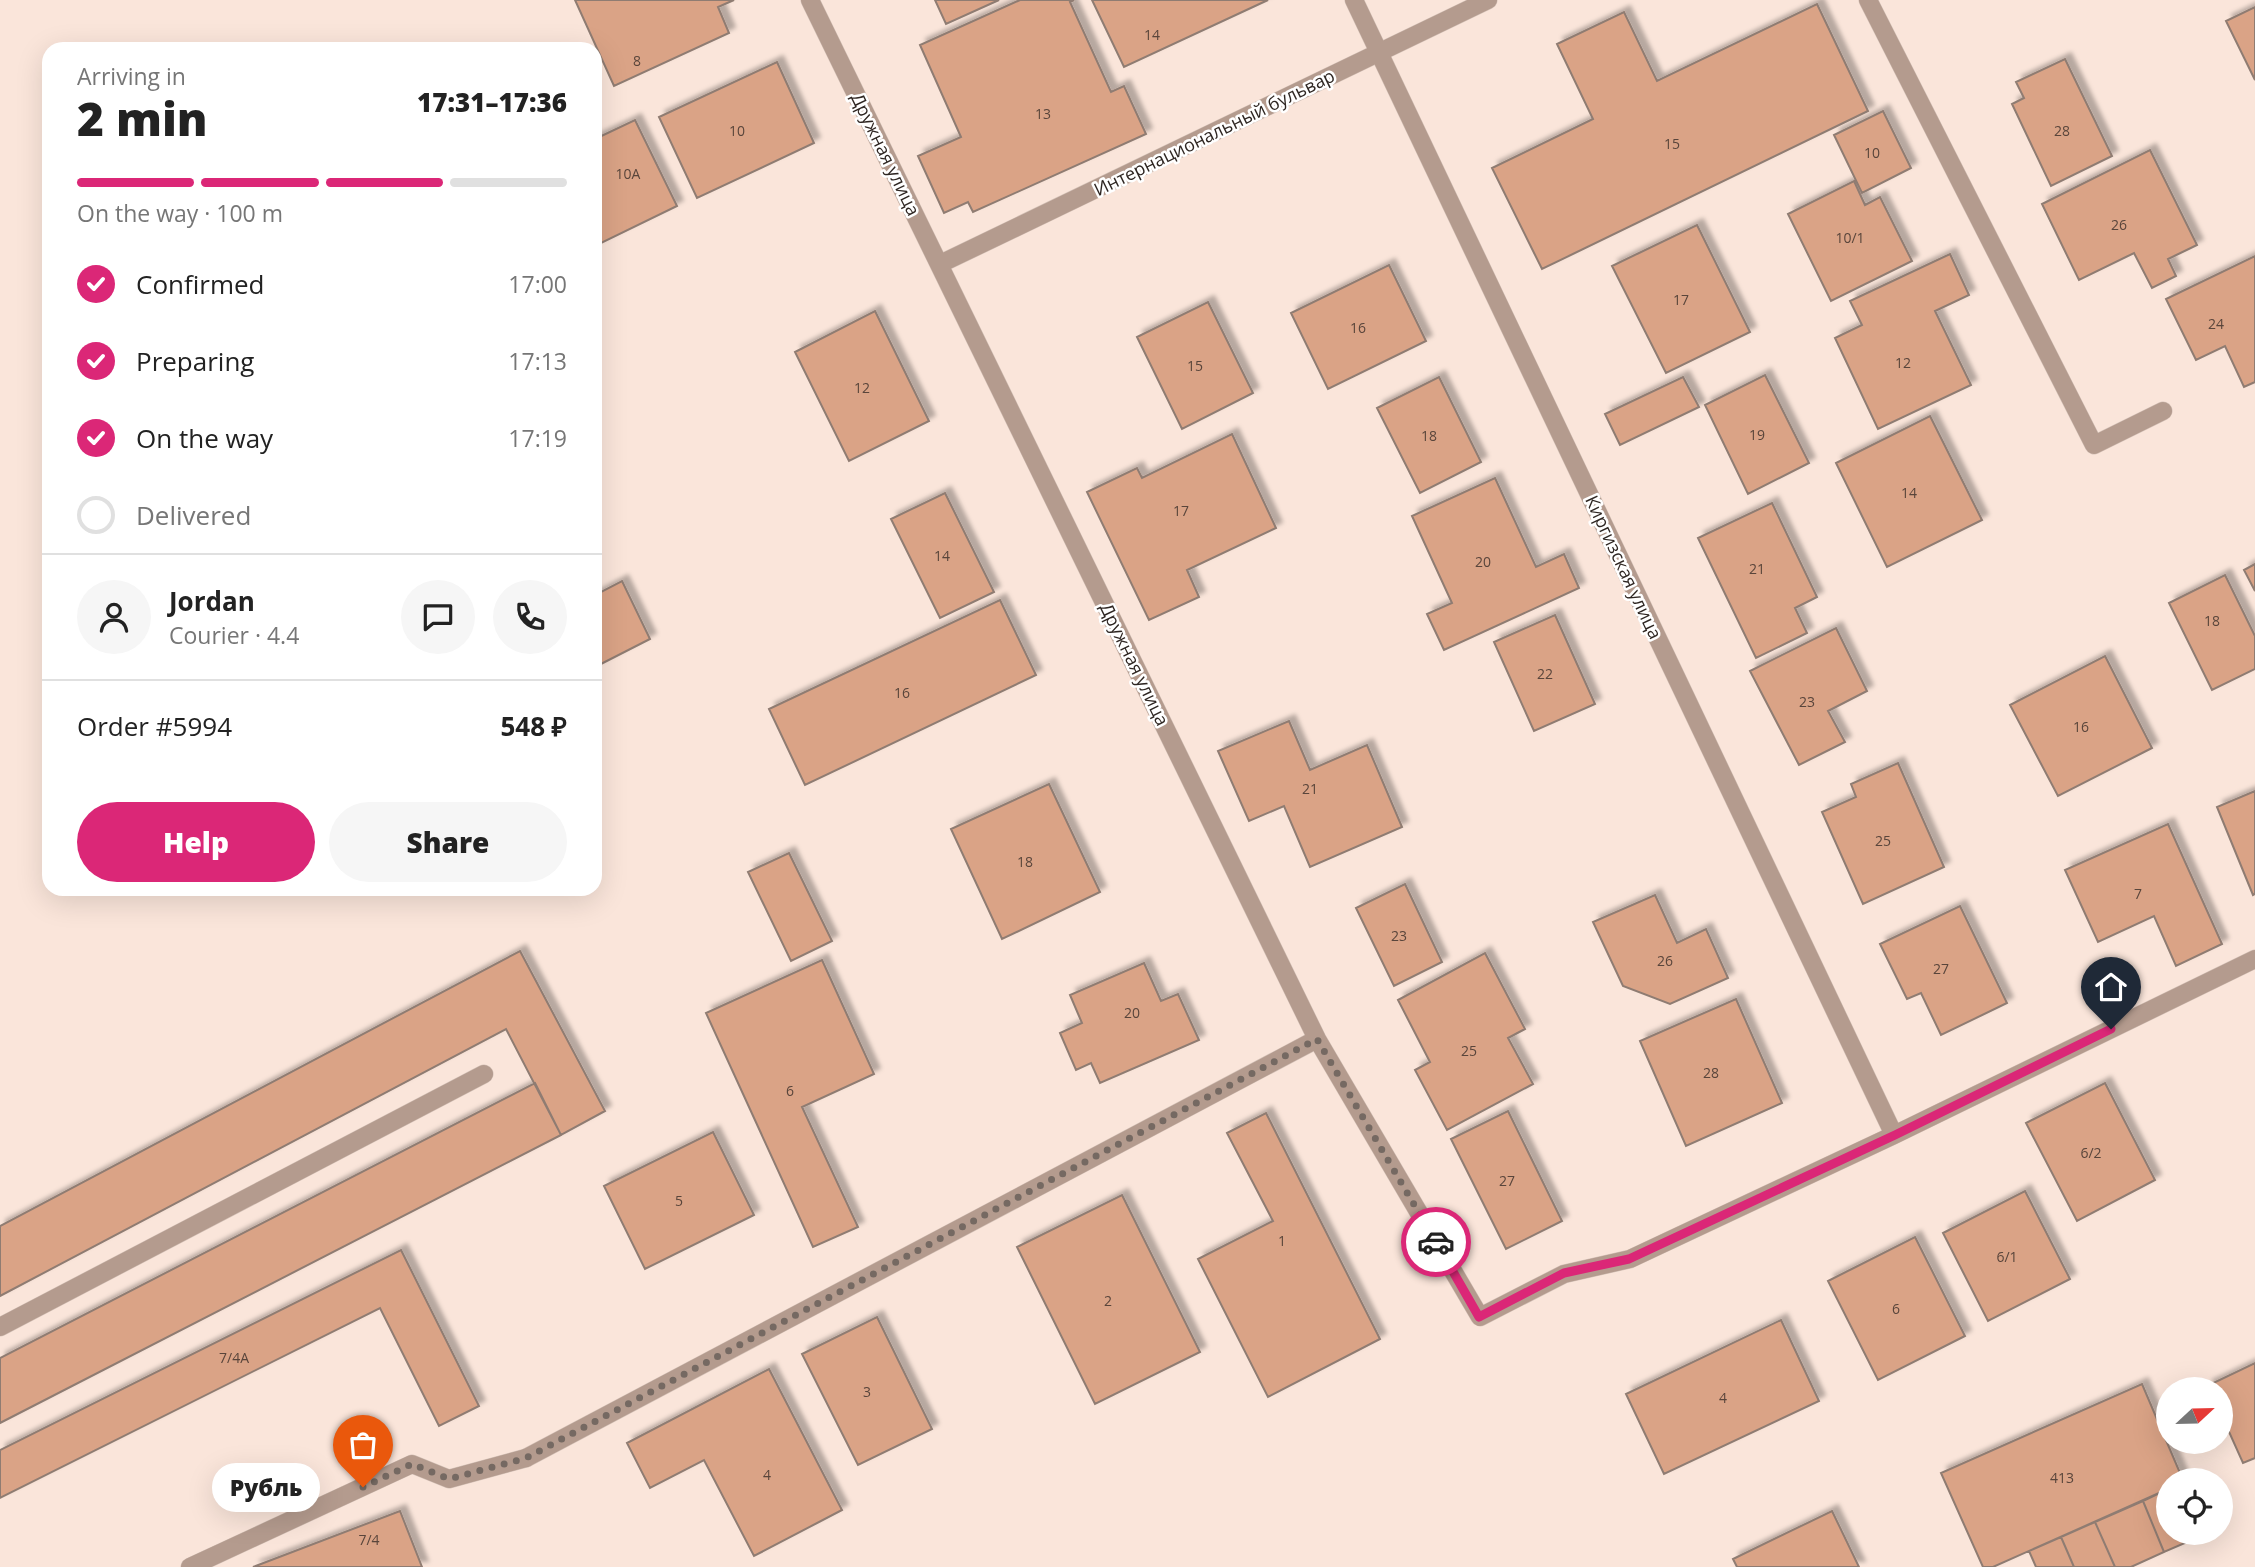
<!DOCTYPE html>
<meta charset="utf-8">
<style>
:root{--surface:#fff;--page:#f6f6f6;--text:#222;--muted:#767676;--line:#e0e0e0;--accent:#db2777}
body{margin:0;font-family:"Open Sans",sans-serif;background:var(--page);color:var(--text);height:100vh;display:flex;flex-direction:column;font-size:26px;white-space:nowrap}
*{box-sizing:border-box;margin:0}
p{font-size:23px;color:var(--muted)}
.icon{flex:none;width:38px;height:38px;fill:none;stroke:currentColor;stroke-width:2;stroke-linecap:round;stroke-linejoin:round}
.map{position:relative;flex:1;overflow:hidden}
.side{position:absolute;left:42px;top:42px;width:560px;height:854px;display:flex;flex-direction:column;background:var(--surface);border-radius:21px;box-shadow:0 7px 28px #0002}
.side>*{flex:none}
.needle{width:46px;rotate:68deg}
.fabs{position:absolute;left:2156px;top:1377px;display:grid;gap:14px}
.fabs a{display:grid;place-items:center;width:77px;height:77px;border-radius:50%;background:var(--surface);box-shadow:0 7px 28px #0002;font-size:35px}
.pin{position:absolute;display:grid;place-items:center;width:60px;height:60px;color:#fff;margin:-72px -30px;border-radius:50% 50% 50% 0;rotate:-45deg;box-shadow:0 0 7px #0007}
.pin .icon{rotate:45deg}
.courier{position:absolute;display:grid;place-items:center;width:70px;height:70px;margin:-35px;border:5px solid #db2777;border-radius:50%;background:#fff;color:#222;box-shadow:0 2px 9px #0007}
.bubble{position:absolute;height:49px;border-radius:24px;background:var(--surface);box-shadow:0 7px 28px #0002;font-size:23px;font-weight:800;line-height:49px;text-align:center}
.overview em{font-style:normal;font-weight:800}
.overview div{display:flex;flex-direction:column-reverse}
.overview{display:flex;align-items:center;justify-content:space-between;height:119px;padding:0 35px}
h1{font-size:46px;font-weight:800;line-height:52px}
.bar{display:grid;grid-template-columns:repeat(4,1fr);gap:10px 7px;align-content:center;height:84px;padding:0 35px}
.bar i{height:9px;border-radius:5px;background:var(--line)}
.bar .on{background:var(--accent)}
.bar p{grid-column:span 4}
.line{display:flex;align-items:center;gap:18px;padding:0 35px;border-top:2px solid var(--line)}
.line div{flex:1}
.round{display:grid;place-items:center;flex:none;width:74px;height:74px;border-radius:37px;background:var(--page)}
ol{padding:0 35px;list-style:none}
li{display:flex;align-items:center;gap:21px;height:77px}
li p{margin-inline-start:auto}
li .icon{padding:7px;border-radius:50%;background:var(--accent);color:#fff;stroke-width:4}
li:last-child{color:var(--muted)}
li i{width:38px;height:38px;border:4px solid var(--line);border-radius:50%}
.action{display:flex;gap:14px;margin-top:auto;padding:14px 35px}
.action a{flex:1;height:80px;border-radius:42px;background:var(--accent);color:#fff;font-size:28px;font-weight:800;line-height:80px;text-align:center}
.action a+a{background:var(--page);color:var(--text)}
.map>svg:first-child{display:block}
.building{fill:#daa386;stroke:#8f7c72;stroke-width:2;filter:url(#shadow)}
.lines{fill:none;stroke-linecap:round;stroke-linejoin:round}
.service-casing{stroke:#d5c3b9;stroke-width:19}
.minor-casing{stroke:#d5c3b9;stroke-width:19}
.service{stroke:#b49b8e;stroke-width:18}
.minor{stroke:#b49b8e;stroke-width:18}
.done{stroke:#756962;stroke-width:7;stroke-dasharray:0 12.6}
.route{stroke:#db2777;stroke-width:9}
.labels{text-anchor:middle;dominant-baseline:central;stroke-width:5;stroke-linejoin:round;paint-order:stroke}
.number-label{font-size:14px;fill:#59453b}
.street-label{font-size:18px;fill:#2e2622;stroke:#fff}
</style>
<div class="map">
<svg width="2255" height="1567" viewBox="0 0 2255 1567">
<defs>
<filter id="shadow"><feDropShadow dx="6" dy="-6" stdDeviation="2" flood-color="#0004"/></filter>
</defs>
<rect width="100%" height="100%" fill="#fae5da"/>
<!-- building -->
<path class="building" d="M575,0H734L718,7L729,33L614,86Z
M935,0H999L946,24Z
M1020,0H1074L1070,2L1111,92L1124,86L1146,134L973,212L968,202L944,213L918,156L961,137L920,45Z
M1092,0H1268L1124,67Z
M1817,4L1868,111L1542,269L1492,168L1593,119L1557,44L1624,12L1657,81Z
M2255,7V80L2226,21Z
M2065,59L2112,156L2051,186L2012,104L2024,98L2016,82Z
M777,62L814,143L697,198L659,117Z
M1883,111L1911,168L1862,193L1834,135Z
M635,120L677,206L595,246V139Z
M2150,150L2197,245L2168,259L2176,276L2152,288L2134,253L2079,280L2042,204Z
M1854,181L1865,205L1880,197L1912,261L1831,301L1788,214Z
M1697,225L1750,332L1666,373L1612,266Z
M1950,254L1969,295L1935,311L1971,385L1878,429L1835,338L1862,325L1850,301Z
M2255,256V382L2244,387L2225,346L2196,360L2166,299Z
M1389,265L1426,341L1328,389L1291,313Z
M1208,302L1253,393L1182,429L1137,337Z
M875,311L929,421L849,461L795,352Z
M1765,375L1809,463L1748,494L1705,405Z
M1439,377L1481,462L1420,493L1377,408Z
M1683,377L1699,407L1620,445L1605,414Z
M1930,416L1982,520L1887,567L1836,463Z
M1232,434L1276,528L1187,570L1199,597L1149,620L1087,492L1137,468L1142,478Z
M1495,478L1536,567L1564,554L1579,588L1444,650L1427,614L1452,603L1412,516Z
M945,493L994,592L940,618L891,519Z
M1772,503L1817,597L1795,608L1807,633L1756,658L1698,538Z
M2255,564V591L2244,570Z
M2225,575L2255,636V669L2212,690L2169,603Z
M622,581L650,639L595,667V595Z
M1000,600L1036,675L805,785L769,709Z
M1555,615L1595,704L1534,731L1494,642Z
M1836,628L1867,691L1828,711L1845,742L1799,765L1750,671Z
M2105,656L2152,748L2058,796L2010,705Z
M1289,721L1310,770L1367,745L1402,827L1310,867L1284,806L1249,821L1218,751Z
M1898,763L1944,867L1863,904L1822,812L1856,797L1851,784Z
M1049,784L1100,892L1002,939L951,829Z
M2255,791V894L2253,895L2217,807Z
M2168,824L2222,944L2176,966L2154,916L2098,942L2065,870Z
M789,853L832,941L791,961L748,872Z
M1405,884L1442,962L1394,986L1356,908Z
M1655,895L1677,943L1706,929L1728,978L1670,1004L1623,986L1593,922Z
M1960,906L2007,1003L1941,1035L1921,993L1907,999L1880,944Z
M520,951L605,1111L561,1135L506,1029L0,1296V1226Z
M1485,953L1525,1029L1508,1038L1533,1084L1447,1130L1415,1070L1430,1062L1398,1000Z
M822,960L874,1074L802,1107L858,1227L813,1247L706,1013Z
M1144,963L1161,1001L1178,994L1199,1040L1100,1083L1091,1063L1076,1070L1060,1033L1082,1023L1070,995Z
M1736,999L1782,1103L1686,1146L1640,1041Z
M535,1083L561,1135L0,1423V1358Z
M2105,1083L2155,1180L2077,1221L2026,1123Z
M1508,1111L1562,1221L1506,1249L1451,1139Z
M1266,1113L1380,1339L1268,1397L1198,1259L1273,1221L1227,1133Z
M713,1132L754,1215L645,1269L604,1186Z
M2025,1191L2070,1279L1988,1321L1943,1233Z
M1122,1195L1200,1352L1095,1404L1017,1247Z
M1915,1237L1965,1336L1878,1380L1828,1281Z
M401,1250L479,1406L439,1426L380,1308L0,1498V1450Z
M877,1317L932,1429L858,1465L802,1354Z
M1781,1320L1819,1401L1664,1474L1626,1394Z
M2255,1363V1458L2243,1463L2221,1414V1390H2209L2207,1386Z
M769,1369L842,1510L754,1556L704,1460L650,1488L627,1443Z
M2142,1384L2183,1480H2168V1489L1993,1567H1983L1941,1473Z
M2168,1489V1533H2208L2164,1552L2143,1501Z
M2143,1501L2164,1552L2131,1567H2115L2095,1522Z
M400,1511L422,1567H253Z
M1832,1511L1859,1567H1737L1733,1559Z
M2095,1522L2115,1567H2074L2061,1537Z
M2061,1537L2074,1567H2036L2029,1551Z"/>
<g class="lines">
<defs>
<path id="service" d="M1868,0L2094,445L2163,411
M0,1327L484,1074
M190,1567L412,1464L449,1479L526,1458"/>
<path id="minor" d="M810,0L1317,1039L1480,1317L1564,1274L1630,1259L1894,1135L2255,959
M1354,0L1894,1135
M940,264L1488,0
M526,1458L1317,1039"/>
</defs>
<!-- service casing -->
<use href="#service" class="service-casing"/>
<!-- minor casing -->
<use href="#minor" class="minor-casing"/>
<!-- service -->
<use href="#service" class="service"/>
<!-- minor -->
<use href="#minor" class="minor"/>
</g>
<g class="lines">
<!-- done -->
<path class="done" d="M363,1487L412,1464L449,1479L526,1458L1317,1039L1436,1242"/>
<!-- route -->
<path class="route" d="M1436,1242L1479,1317L1564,1273L1629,1259L1895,1135L2111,1029"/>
</g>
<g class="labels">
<!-- number labels -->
<g class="number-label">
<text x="1152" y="34">14</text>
<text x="637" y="60">8</text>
<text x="1043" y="113">13</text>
<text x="737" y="130">10</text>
<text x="2062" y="130">28</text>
<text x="1672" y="143">15</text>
<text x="1872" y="152">10</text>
<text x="628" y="173">10А</text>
<text x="2119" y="224">26</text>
<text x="1850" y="237">10/1</text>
<text x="1681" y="299">17</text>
<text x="2216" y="323">24</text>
<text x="1358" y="327">16</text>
<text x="1903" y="362">12</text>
<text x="1195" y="365">15</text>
<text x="862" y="387">12</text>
<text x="1757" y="434">19</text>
<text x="1429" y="435">18</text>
<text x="1909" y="492">14</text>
<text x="1181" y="510">17</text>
<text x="942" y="555">14</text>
<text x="1483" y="561">20</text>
<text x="1757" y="568">21</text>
<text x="2212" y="620">18</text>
<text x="1545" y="673">22</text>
<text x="902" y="692">16</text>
<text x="1807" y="701">23</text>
<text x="2081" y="726">16</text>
<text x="1310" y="788">21</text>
<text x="1883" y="840">25</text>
<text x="1025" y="861">18</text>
<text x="2138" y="893">7</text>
<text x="1399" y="935">23</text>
<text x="1665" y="960">26</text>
<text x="1941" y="968">27</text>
<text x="1132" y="1012">20</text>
<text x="1469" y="1050">25</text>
<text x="1711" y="1072">28</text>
<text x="790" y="1090">6</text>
<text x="2091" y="1152">6/2</text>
<text x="1507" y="1180">27</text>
<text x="679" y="1200">5</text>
<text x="1282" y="1240">1</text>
<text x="2007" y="1256">6/1</text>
<text x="1108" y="1300">2</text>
<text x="1896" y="1308">6</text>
<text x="234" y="1357">7/4А</text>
<text x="867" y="1391">3</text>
<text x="1723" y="1397">4</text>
<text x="767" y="1474">4</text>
<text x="2062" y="1477">413</text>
<text x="369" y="1539">7/4</text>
</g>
<!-- street labels -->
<g class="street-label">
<text transform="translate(1214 132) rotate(-26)">Интернациональный бульвар</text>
<text transform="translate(886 154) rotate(64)">Дружная улица</text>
<text transform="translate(1624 567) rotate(65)">Киргизская улица</text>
<text transform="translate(1135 664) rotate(64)">Дружная улица</text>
</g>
</g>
</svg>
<div class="fabs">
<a><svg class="needle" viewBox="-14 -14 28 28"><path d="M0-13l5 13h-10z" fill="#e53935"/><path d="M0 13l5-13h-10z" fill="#767676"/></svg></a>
<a><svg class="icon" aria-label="locate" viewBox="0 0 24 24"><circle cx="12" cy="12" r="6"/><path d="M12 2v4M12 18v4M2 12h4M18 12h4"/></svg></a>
</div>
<div class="pin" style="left:363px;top:1487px;background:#ea580c"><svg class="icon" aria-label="bag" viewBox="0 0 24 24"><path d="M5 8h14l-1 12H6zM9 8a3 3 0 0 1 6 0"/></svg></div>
<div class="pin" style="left:2111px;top:1029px;background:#1f2937"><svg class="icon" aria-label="home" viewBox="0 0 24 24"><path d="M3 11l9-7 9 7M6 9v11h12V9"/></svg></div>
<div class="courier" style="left:1436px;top:1242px"><svg class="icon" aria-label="car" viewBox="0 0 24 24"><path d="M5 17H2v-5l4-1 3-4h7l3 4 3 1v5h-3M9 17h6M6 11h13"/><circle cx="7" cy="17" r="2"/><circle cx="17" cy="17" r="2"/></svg></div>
<div class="bubble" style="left:212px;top:1463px;width:108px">Рубль</div>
<section class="side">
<div class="overview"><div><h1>2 min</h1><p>Arriving in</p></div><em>17:31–17:36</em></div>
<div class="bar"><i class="on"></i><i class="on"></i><i class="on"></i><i></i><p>On the way · 100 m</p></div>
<ol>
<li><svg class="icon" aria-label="check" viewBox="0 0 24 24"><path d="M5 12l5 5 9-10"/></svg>Confirmed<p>17:00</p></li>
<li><svg class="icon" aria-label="check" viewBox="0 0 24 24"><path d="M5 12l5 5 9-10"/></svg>Preparing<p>17:13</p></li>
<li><svg class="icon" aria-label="check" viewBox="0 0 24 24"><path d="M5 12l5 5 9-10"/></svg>On the way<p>17:19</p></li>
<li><i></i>Delivered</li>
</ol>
<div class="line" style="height:126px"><a class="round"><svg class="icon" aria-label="person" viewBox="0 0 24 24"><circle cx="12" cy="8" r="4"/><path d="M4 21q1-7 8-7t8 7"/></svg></a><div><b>Jordan</b><p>Courier · 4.4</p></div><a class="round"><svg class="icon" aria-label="chat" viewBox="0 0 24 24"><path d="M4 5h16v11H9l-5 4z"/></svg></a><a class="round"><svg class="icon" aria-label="phone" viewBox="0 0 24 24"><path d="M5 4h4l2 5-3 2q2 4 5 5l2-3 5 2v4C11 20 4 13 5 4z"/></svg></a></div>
<div class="line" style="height:91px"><div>Order #5994</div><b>548 ₽</b></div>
<div class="action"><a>Help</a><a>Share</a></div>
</section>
</div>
